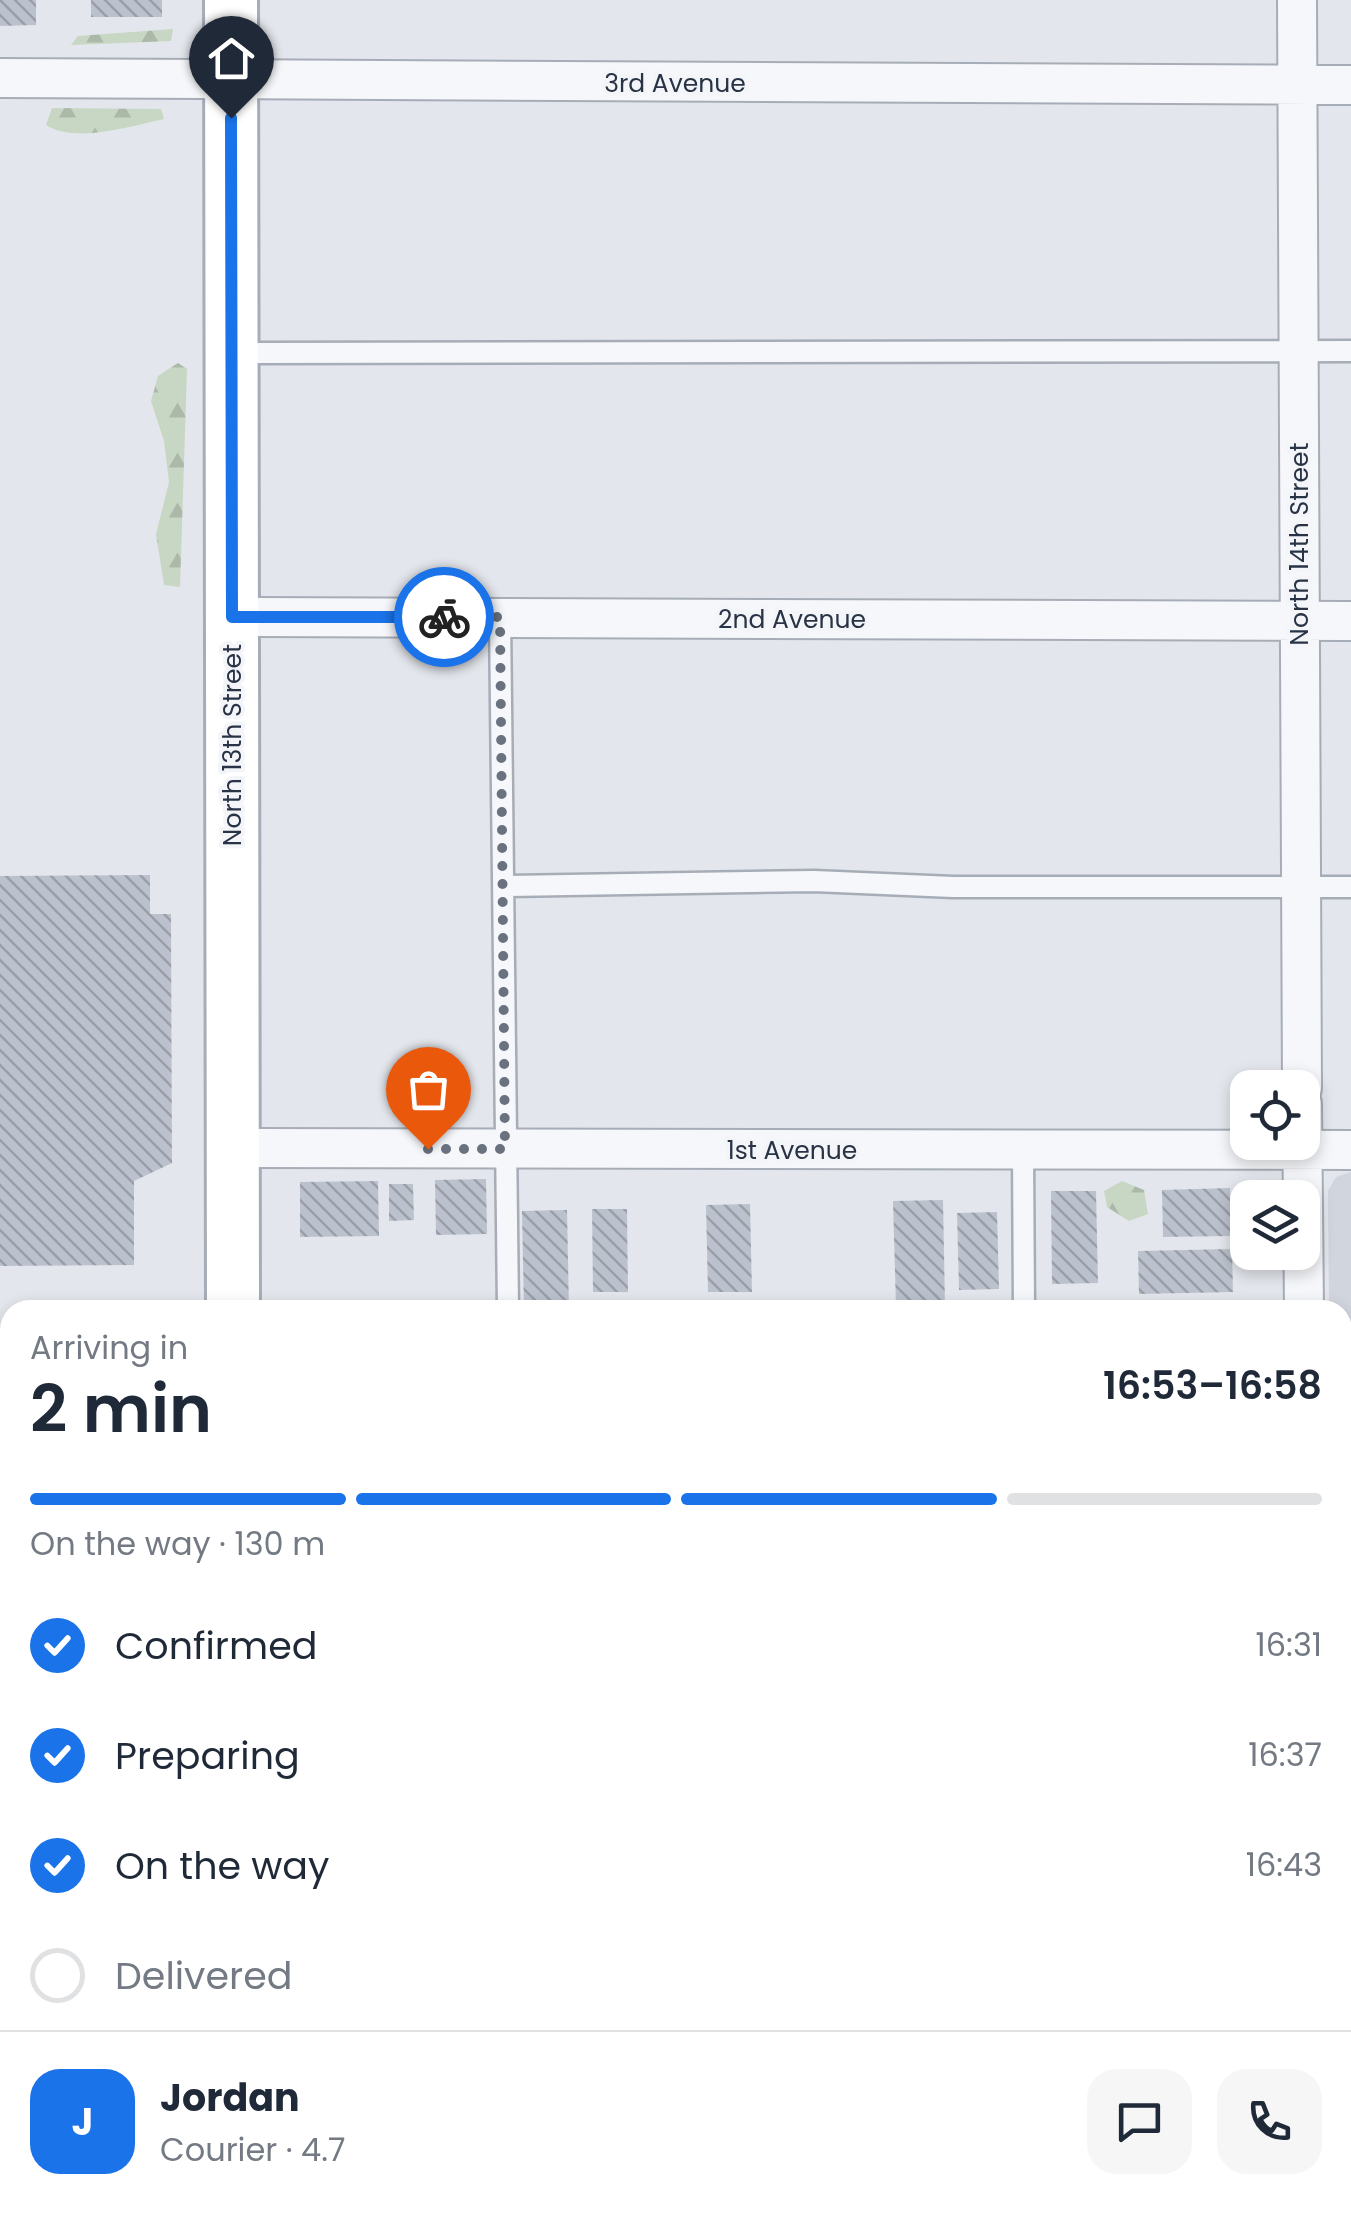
<!DOCTYPE html>
<meta charset="utf-8">
<style>
:root{--surface:#fff;--page:#f6f6f7;--text:#1f2937;--muted:#747a83;--line:#e0e1e3;--accent:#1a73e8}
body{margin:0;font-family:Poppins,sans-serif;background:var(--page);color:var(--text);height:100vh;display:flex;flex-direction:column;font-size:38px;white-space:nowrap}
*{box-sizing:border-box;margin:0}
p{font-size:32px;color:var(--muted)}
.icon{flex:none;width:55px;height:55px;fill:none;stroke:currentColor;stroke-width:2;stroke-linecap:round;stroke-linejoin:round}
.map{position:relative;flex:1;overflow:hidden}
.panel{position:absolute;left:0px;top:1300px;width:1352px;height:930px;display:flex;flex-direction:column;background:var(--surface);border-radius:30px 30px 0 0;box-shadow:0 5px 15px #0003}
.panel>*{flex:none}
.fabs{position:absolute;left:1230px;top:1070px;display:grid;gap:20px}
.fabs a{display:grid;place-items:center;width:90px;height:90px;border-radius:20px;background:var(--surface);box-shadow:0 5px 15px #0003;font-size:50px}
.pin{position:absolute;display:grid;place-items:center;width:85px;height:85px;color:#fff;margin:-102px -42px;border-radius:50% 50% 50% 0;rotate:-45deg;box-shadow:0 0 10px #0007}
.pin .icon{rotate:45deg}
.courier{position:absolute;display:grid;place-items:center;width:100px;height:100px;margin:-50px;border:8px solid #1a73e8;border-radius:50%;background:#fff;color:#222;box-shadow:0 2px 12px #0007}
.overview em{font-style:normal;font-weight:600}
.overview div{display:flex;flex-direction:column-reverse}
.overview{display:flex;align-items:center;justify-content:space-between;height:170px;padding:0 30px}
h1{font-size:65px;font-weight:600;line-height:75px}
.bar{display:grid;grid-template-columns:repeat(4,1fr);gap:15px 10px;align-content:center;height:120px;padding:0 30px}
.bar i{height:12px;border-radius:8px;background:var(--line)}
.bar .current{background:var(--accent)}
.bar p{grid-column:span 4}
.line{display:flex;align-items:center;gap:25px;padding:0 30px;border-top:2px solid var(--line)}
.line div{flex:1}
.round{display:grid;place-items:center;flex:none;width:105px;height:105px;border-radius:30px;background:var(--page)}
ol{padding:0 30px;list-style:none}
li{display:flex;align-items:center;gap:30px;height:110px}
li p{margin-inline-start:auto}
li .icon{padding:10px;border-radius:50%;background:var(--accent);color:#fff;stroke-width:4}
li:last-child{color:var(--muted)}
li i{width:55px;height:55px;border:5px solid var(--line);border-radius:50%}
.map>svg:first-child{display:block}
.built{fill:#d1d5de}
.forest{fill:url(#forest-firs)}
.building{fill:url(#building-back-hatch)}
.lines{fill:none;stroke-linecap:round;stroke-linejoin:round}
.lane-casing{stroke:#a7adb7;stroke-width:25}
.street-casing{stroke:#a7adb7;stroke-width:42}
.secondary-casing{stroke:#a7adb7;stroke-width:58}
.lane{stroke:#f6f7fa;stroke-width:20}
.street{stroke:#f6f7fa;stroke-width:38}
.secondary{stroke:#fff;stroke-width:52}
.done{stroke:#6a7280;stroke-width:10;stroke-dasharray:0 18}
.route{stroke:#1a73e8;stroke-width:12}
.labels{text-anchor:middle;dominant-baseline:central;stroke-width:8;stroke-linejoin:round;paint-order:stroke}
.street-label{font-size:25px;fill:#293346;stroke:#f3f5f9}
</style>
<div class="map">
<svg width="1351" height="2230" viewBox="0 0 1351 2230">
<defs>
<pattern id="forest-firs" width="22" height="20" patternUnits="userSpaceOnUse" patternTransform="scale(2.5)"><rect width="22" height="20" fill="#c8d7c3"/><path d="M5 1l3.5 6h-7zM16 11l3.5 6h-7z" fill="#acb9a9"/></pattern>
<pattern id="building-back-hatch" width="6" height="6" patternUnits="userSpaceOnUse" patternTransform="scale(2.5)"><rect width="6" height="6" fill="#bcc2cd"/><path d="M-1 5l2 2M0 0l6 6M5-1l2 2" fill="none" stroke="#999ea8"/></pattern>
</defs>
<rect width="100%" height="100%" fill="#e3e6ec"/>
<!-- built -->
<path class="built" d="M1351,1172V1414H1346L1343,1413L1342,1310H1329L1328,1191L1336,1177Z
M1030,1300L1277,1302V1310H1030Z
M1351,1432V1666L1342,1661V1437Z
M0,1719H10V1921L0,1922Z
M0,2147H10V2220H202V2230H0Z"/>
<!-- forest -->
<path class="forest" d="M173,29L171,41L71,45L78,36Z
M52,108L161,109L164,119C131,126 76,144 46,125Z
M178,363L187,369L180,587L164,585L156,534L169,482L164,441L151,401L158,376Z
M1122,1181L1144,1190L1148,1214L1129,1221L1107,1207L1104,1191Z
M10,1955V2087L4,2089L0,2087V1957Z"/>
<!-- building -->
<path class="building" d="M0,0H36V25L0,26Z
M91,0H162V17H91Z
M150,875V914H171L172,1163L134,1181V1265L0,1266V876Z
M486,1179L487,1234L436,1235L435,1180Z
M378,1181L379,1236L300,1237V1182Z
M389,1184H413L414,1220L389,1221Z
M1230,1188L1231,1236L1163,1237L1162,1190Z
M1051,1191H1096L1098,1283L1052,1284Z
M943,1200L945,1306L896,1307L893,1201Z
M750,1204L752,1292H708L706,1205Z
M592,1209H627L628,1292H593Z
M567,1210L569,1310H524L522,1211Z
M997,1212L999,1289L959,1290L957,1213Z
M1232,1249L1233,1292L1139,1294L1138,1251Z
M10,1849V1897H0V1850Z
M30,2220H173V2230H30Z"/>
<g class="lines">
<defs>
<path id="lane" d="M233,353L1351,351
M500,617L508,1310
M504,886L814,881L953,887H1351
M1023,1151L1024,1310
M1342,1423H1351
M513,2230V2220"/>
<path id="street" d="M1297,0L1302,1088
M0,78L1351,85
M232,617L1351,621
M1302,1104L1304,1310
M233,1148L1351,1150
M773,2220L774,2230
M805,2220L1316,2223"/>
<path id="secondary" d="M231,0L233,1310
M0,1689H10
M1342,1692H1351
M236,2220V2230"/>
</defs>
<!-- lane casing -->
<use href="#lane" class="lane-casing"/>
<!-- street casing -->
<use href="#street" class="street-casing"/>
<!-- secondary casing -->
<use href="#secondary" class="secondary-casing"/>
<!-- lane -->
<use href="#lane" class="lane"/>
<!-- street -->
<use href="#street" class="street"/>
<!-- secondary -->
<use href="#secondary" class="secondary"/>
</g>
<g class="lines">
<!-- done -->
<path class="done" d="M428,1149H505L500,617H444"/>
<!-- route -->
<path class="route" d="M231,118L232,617H444"/>
</g>
<g class="labels">
<!-- street labels -->
<g class="street-label">
<text x="675" y="83">3rd Avenue</text>
<text transform="translate(1299 544) rotate(-90)">North 14th Street</text>
<text x="792" y="619">2nd Avenue</text>
<text transform="translate(232 745) rotate(-90)">North 13th Street</text>
<text x="792" y="1150">1st Avenue</text>
</g>
</g>
</svg>
<div class="fabs">
<a><svg class="icon" aria-label="locate" viewBox="0 0 24 24"><circle cx="12" cy="12" r="6"/><path d="M12 2v4M12 18v4M2 12h4M18 12h4"/></svg></a>
<a><svg class="icon" aria-label="layers" viewBox="0 0 24 24"><path d="M12 4l9 5-9 5-9-5zM3 14l9 5 9-5"/></svg></a>
</div>
<div class="pin" style="left:428px;top:1149px;background:#ea580c"><svg class="icon" aria-label="bag" viewBox="0 0 24 24"><path d="M5 8h14l-1 12H6zM9 8a3 3 0 0 1 6 0"/></svg></div>
<div class="pin" style="left:231px;top:118px;background:#1f2937"><svg class="icon" aria-label="home" viewBox="0 0 24 24"><path d="M3 11l9-7 9 7M6 9v11h12V9"/></svg></div>
<div class="courier" style="left:444px;top:617px"><svg class="icon" aria-label="bike" viewBox="0 0 24 24"><circle cx="6" cy="16" r="4"/><circle cx="18" cy="16" r="4"/><path d="M6 16l4-8h5l3 8M10 8l3 8H6M13 5h3"/></svg></div>
<section class="panel">
<div class="overview"><div><h1>2 min</h1><p>Arriving in</p></div><em>16:53–16:58</em></div>
<div class="bar"><i class="current"></i><i class="current"></i><i class="current"></i><i></i><p>On the way · 130 m</p></div>
<ol>
<li><svg class="icon" aria-label="check" viewBox="0 0 24 24"><path d="M5 12l5 5 9-10"/></svg>Confirmed<p>16:31</p></li>
<li><svg class="icon" aria-label="check" viewBox="0 0 24 24"><path d="M5 12l5 5 9-10"/></svg>Preparing<p>16:37</p></li>
<li><svg class="icon" aria-label="check" viewBox="0 0 24 24"><path d="M5 12l5 5 9-10"/></svg>On the way<p>16:43</p></li>
<li><i></i>Delivered</li>
</ol>
<div class="line" style="height:180px"><b class="round" style="background:var(--accent);color:#fff">J</b><div><b>Jordan</b><p>Courier · 4.7</p></div><a class="round"><svg class="icon" aria-label="chat" viewBox="0 0 24 24"><path d="M4 5h16v11H9l-5 4z"/></svg></a><a class="round"><svg class="icon" aria-label="phone" viewBox="0 0 24 24"><path d="M5 4h4l2 5-3 2q2 4 5 5l2-3 5 2v4C11 20 4 13 5 4z"/></svg></a></div>
</section>
</div>
